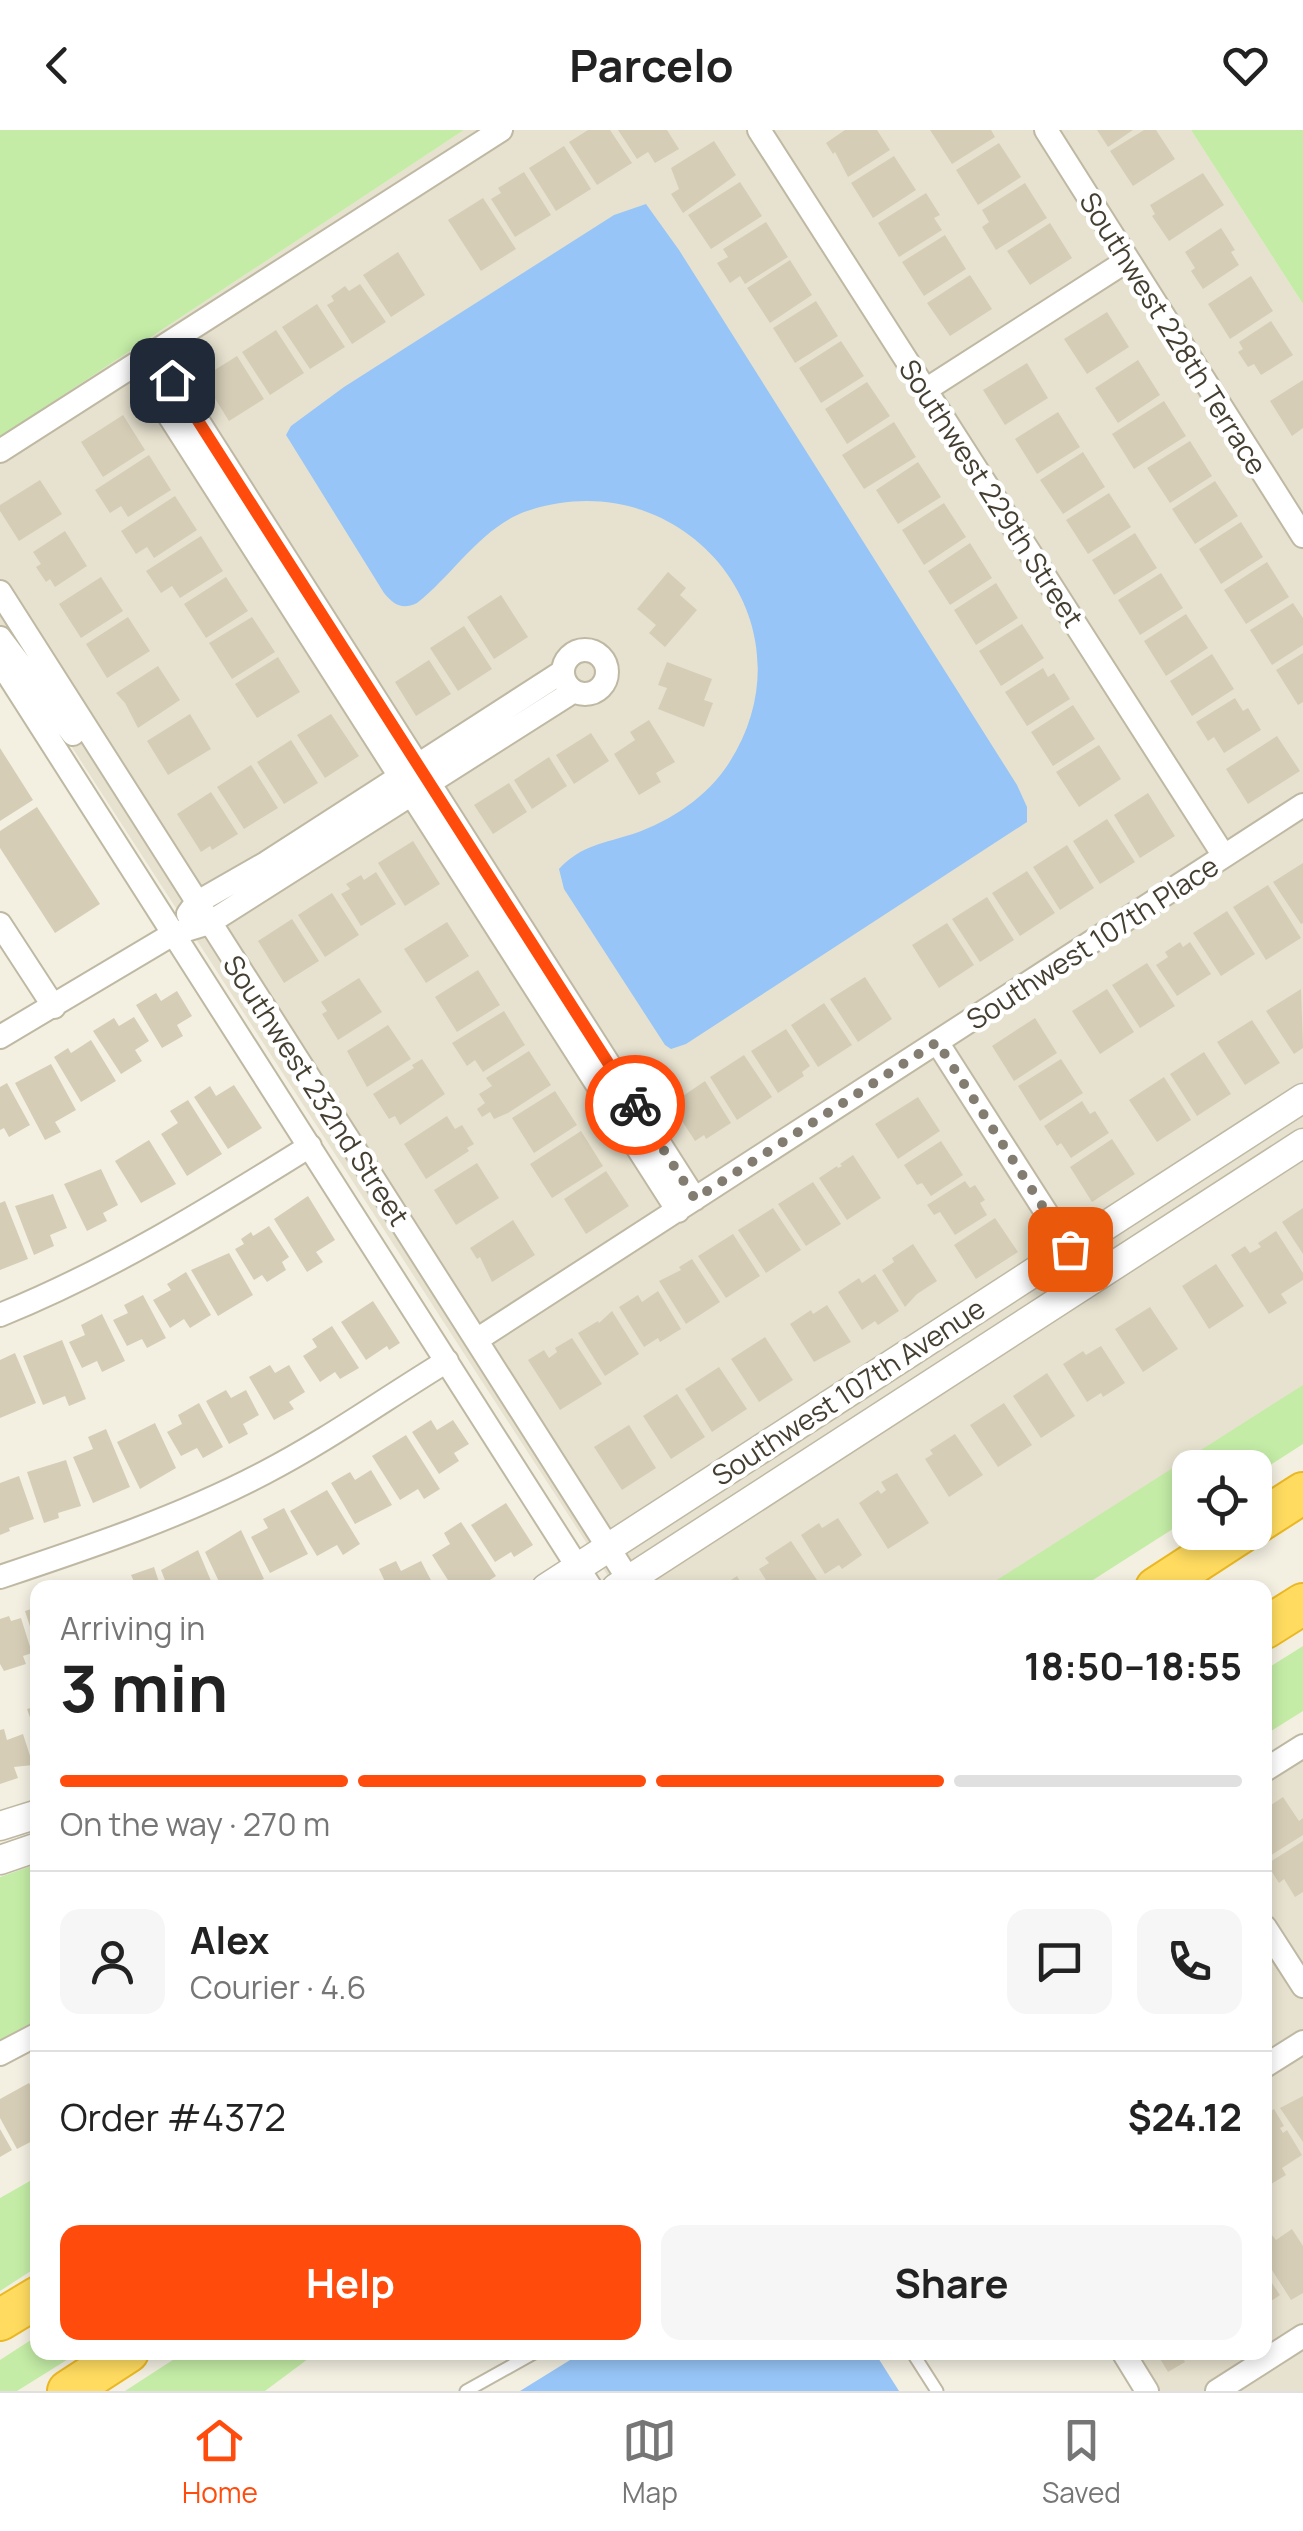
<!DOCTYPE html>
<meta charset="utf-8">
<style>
:root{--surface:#fff;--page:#f6f6f6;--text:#222;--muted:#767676;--line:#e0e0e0;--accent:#ff4c0c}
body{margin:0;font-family:Manrope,sans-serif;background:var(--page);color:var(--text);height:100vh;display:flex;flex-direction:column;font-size:38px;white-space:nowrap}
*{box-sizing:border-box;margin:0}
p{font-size:32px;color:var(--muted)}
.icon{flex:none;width:55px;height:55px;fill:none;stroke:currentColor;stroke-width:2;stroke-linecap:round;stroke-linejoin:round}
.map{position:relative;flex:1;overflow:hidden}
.side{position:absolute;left:30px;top:1450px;width:1242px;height:780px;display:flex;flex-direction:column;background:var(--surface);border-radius:20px;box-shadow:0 5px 15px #0003}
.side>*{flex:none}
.buttons{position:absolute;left:1172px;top:1320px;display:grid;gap:20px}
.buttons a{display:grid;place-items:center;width:100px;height:100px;border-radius:20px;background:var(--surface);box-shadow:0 5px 15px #0003;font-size:50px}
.pin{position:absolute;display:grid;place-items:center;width:85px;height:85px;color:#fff;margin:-42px;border-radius:20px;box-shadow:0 5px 15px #0006}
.courier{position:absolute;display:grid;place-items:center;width:100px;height:100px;margin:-50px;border:8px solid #ff4c0c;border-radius:50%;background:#fff;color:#222;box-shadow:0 2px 12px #0007}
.head em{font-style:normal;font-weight:700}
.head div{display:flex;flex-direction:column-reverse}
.head{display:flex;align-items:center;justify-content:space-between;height:170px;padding:0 30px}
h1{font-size:65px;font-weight:700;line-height:75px}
.bar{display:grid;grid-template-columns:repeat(4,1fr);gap:15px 10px;align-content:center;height:120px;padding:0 30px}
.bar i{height:12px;border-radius:8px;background:var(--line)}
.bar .active{background:var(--accent)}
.bar p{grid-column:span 4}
.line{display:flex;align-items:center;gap:25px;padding:0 30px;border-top:2px solid var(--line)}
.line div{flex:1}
.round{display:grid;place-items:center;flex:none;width:105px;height:105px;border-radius:20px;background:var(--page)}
.primary-button{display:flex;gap:20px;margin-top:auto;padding:20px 30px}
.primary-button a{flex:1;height:115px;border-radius:20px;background:var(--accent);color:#fff;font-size:40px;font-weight:700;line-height:115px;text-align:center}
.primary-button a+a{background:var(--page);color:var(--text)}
header{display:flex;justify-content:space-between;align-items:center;height:130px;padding:0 30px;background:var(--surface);font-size:45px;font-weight:700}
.tabs{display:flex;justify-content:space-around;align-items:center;height:140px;border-top:2px solid var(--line);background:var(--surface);font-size:28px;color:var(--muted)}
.tabs a{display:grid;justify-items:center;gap:5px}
.tabs .active{color:var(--accent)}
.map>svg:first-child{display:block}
.residential{fill:#e7e2cf}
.green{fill:#c4eca6}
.water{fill:#97c5f7}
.building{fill:#d5cdb6}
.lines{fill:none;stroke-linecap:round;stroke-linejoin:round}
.service-casing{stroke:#bfb9a4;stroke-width:15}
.minor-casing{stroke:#bfb9a4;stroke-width:26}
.tertiary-casing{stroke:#bfb9a4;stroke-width:31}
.motorway-casing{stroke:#ebb823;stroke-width:44}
.service{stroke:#fff;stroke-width:11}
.minor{stroke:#fff;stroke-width:22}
.tertiary{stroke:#fff;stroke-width:28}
.motorway{stroke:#ffdc60;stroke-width:40}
.done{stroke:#827d70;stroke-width:10;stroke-dasharray:0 18}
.route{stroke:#ff4c0c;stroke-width:12}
.labels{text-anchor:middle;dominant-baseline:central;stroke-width:9;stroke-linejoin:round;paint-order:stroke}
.street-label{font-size:28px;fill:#453f32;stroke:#fff}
</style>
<header><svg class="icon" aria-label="back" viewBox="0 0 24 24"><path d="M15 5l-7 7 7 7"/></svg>Parcelo<svg class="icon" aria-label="heart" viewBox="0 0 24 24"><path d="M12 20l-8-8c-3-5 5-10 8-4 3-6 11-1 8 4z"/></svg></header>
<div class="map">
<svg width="1303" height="2261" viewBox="0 0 1303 2261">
<rect width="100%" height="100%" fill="#f3f0e2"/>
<!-- residential -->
<path class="residential" d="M464,0H1191L1303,174V1258L992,1457H615L0,506V307Z
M1303,1604V2261H1136L1112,2223L1265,2222V1628Z"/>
<!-- green -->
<path class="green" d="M0,0H464L0,307Z
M1191,0H1303V174Z
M1303,1255V1314L1255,1345V1338H1190V1388L1082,1457H986Z
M1303,1516V1581L1265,1605V1540Z
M37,1734V1890L0,1910V1747Z
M37,2047V2137L0,2161V2068Z
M37,2206L38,2222L78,2223L17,2261H0V2230Z
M185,2222H316V2223L265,2261H125Z"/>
<!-- water -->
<path class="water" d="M646,74L679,120L1017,655L1027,677V692L686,914L671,919L665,915L564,759L559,739C581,715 605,713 633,704C671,691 708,666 729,633C819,492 683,329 527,381C481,397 454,444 417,473C402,480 394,475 384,463L286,305L291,296L344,257L614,85Z
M583,2222L875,2223L899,2261H520Z"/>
<!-- building -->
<path class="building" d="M588,0H610L632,33L597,55L569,12Z
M618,0H667L679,19L655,33L648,22L637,29Z
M845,0H877L890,20L848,47L835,22L833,24L826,13Z
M930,0H991L995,7L952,34Z
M1097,0H1133L1108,17Z
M1144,0H1156L1175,29L1133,56L1110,21Z
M714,11L736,45L683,83L671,64L679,59L671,38Z
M999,13L1021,47L978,75L956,40Z
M564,16L591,59L556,81L529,38Z
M894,26L916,60L873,88L851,53Z
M524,42L551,85L515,107L491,69L501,63L498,58Z
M1203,43L1224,75L1169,111L1152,86L1155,84L1150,75Z
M740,52L762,86L711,119L688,85Z
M1025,53L1047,88L996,120L982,97L989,92L982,80Z
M926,63L940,85L934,88L942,100L899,127L878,93Z
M483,68L516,119L481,141L448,90Z
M766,92L788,127L745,154L740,146L730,153L717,133L728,127L723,119Z
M1050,93L1072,128L1030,155L1007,121Z
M1221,98L1235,120L1231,122L1239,135L1203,159L1191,141L1195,138L1185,122Z
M945,105L966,139L924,166L902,132Z
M398,122L425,165L391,187L363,145Z
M790,130L812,165L770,193L747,158Z
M970,145L992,179L950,206L927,173Z
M1251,146L1273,181L1230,209L1208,174Z
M360,154L386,192L352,214L327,175L334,171L331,166L345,156L349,161Z
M816,171L838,206L795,233L773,198Z
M317,174L345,217L310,239L282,197Z
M1107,182L1129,217L1087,244L1064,209Z
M1271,191L1293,225L1261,245L1254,234L1248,237L1238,222L1243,219L1239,212Z
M276,200L304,243L270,265L242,222Z
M841,211L864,246L821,273L799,238Z
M237,226L264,269L229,291L202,248Z
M1138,230L1160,265L1118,293L1095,258Z
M1027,233L1048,268L1005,295L983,260Z
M1303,250V298L1292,306L1270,271Z
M867,252L890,286L847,314L825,279Z
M1164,271L1186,306L1134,339L1112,304Z
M1058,282L1080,317L1037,344L1015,309Z
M123,285L145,320L103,347L81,312Z
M894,292L916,327L864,359L842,325Z
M1190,311L1212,346L1170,373L1147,338Z
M1083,322L1105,357L1063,384L1040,350Z
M149,325L171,360L128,387L121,376L110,383L95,360Z
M918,332L941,367L898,394L876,360Z
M40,350L62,384L19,411L0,381V375Z
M1215,351L1238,386L1195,414L1172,379Z
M1109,363L1131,397L1088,424L1066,390Z
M175,366L197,400L154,428L147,417L136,424L121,401Z
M944,373L966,407L924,435L902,400Z
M1241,392L1263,427L1221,454L1199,419Z
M65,401L87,436L55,457L50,449L46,452L36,437L41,434L33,422Z
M1135,403L1157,438L1114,465L1092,430Z
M201,406L223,441L180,468L172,456L161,463L146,441Z
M970,413L992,448L950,475L928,441Z
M1267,432L1289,467L1246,494L1224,460Z
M668,442L686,458L680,465L697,480L665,517L649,503L656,495L637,479Z
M1161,443L1183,478L1140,505L1118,470Z
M101,447L123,481L81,508L59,474Z
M226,447L248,481L206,508L184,474Z
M996,453L1018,488L976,515L954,480Z
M501,465L528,507L494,529L467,487Z
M1293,473L1303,488V515L1272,535L1250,500Z
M1186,484L1208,518L1166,546L1144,511Z
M128,487L150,521L107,548L86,514Z
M252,487L275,522L232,549L209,513Z
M1022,494L1044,528L1001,556L979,521Z
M464,496L492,539L458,561L430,518Z
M1303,523V572L1298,575L1276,540Z
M1212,524L1234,559L1192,586L1170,551Z
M278,527L300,562L257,588L235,554Z
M429,530L451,564L416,586L395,552Z
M667,532L712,549L704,570L713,573L704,597L658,579L667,558L658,555Z
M158,536L180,570L138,598L125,573L116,563Z
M1043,538L1048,547L1054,543L1070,569L1027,596L1005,562Z
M1235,568L1243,581L1248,578L1261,600L1224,623L1214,607L1208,611L1196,592Z
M1073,575L1095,609L1053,636L1031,602Z
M190,584L211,619L168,645L147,611Z
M331,584L359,626L325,648L297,605Z
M649,590L675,632L656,643L661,652L639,665L614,624L635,610L630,602Z
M591,603L609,631L574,654L556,625Z
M1277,606L1300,641L1248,674L1226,639Z
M291,610L318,653L284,674L257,632Z
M1099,615L1121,649L1079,677L1056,642Z
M0,618L33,670L0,691Z
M549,627L567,656L532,679L514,650Z
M251,635L278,678L244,699L217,657Z
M509,653L527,682L493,704L474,675Z
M211,662L238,704L212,720L210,716L201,722L177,684Z
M1148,663L1175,706L1140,728L1114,685Z
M37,677L100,774L55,803L0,718V701Z
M1107,689L1135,732L1100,754L1073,711Z
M413,711L440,754L405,776L378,733Z
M1067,715L1094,758L1060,780L1033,737Z
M1303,733V793L1301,794L1273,752Z
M1027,741L1055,783L1020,806L992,763Z
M376,742L396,774L361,796L341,764L350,759L346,754L361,745L364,750Z
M1268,755L1301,808L1266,830L1233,777Z
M332,763L359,805L325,827L298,785Z
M987,767L1014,810L980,832L952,789Z
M1227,781L1255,824L1221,846L1193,803Z
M292,789L319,831L284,853L258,811Z
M447,792L469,826L426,853L404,819Z
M947,793L974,835L939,858L912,815Z
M1180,812L1183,817L1190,812L1211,844L1177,866L1156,835L1168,827L1165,822Z
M1147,833L1175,876L1140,898L1112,855Z
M478,840L500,875L457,902L435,867Z
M865,847L892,889L858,912L830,869Z
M359,848L382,882L338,910L322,884L327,881L321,872Z
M1107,859L1134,902L1100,924L1072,881Z
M1301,859L1303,918L1294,924L1266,881Z
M177,861L192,886L177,895L183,906L162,918L136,875L156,863L161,871Z
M824,873L852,915L818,937L791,895Z
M504,881L525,915L483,942L475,930L467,936L452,913Z
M134,887L149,911L135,920L142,931L121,944L93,901L114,888L119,896Z
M1035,888L1057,923L1014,951L992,916Z
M1252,890L1280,933L1245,955L1217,912Z
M388,895L411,929L367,957L347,921Z
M786,899L810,936L802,942L804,946L778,963L751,921Z
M91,910L116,951L81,972L54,927L68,918L71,923Z
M529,921L551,955L508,983L494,989L490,982L482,987L477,979L485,973L479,964L492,956L486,948Z
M1204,922L1231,964L1197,986L1170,944Z
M744,925L772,967L737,990L710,947Z
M422,929L445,964L400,995L395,986L389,989L373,964L414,938L412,935Z
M1061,929L1083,963L1040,991L1018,956Z
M51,934L76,980L55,992L61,1002L45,1010L15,953Z
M1164,947L1191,990L1157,1012L1129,970Z
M705,951L731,993L706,1009L704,1005L695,1011L671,974Z
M7,953L30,995L9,1007L4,998L0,1000V957Z
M234,955L262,998L228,1019L194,967L210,956L216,966Z
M555,961L577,995L534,1023L512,988Z
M918,967L940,1001L898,1029L875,994Z
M188,970L222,1024L187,1046L161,1004L178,993L170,981Z
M1082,971L1090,984L1095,981L1109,1003L1071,1028L1061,1013L1057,1016L1044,996Z
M447,986L455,999L462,995L474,1014L467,1018L469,1021L426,1049L404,1014Z
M581,1001L603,1036L552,1068L530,1034Z
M1112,1009L1135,1044L1092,1072L1070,1037Z
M149,1010L176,1054L141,1073L115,1031Z
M941,1011L963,1045L931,1066L922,1053L917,1055L904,1035Z
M853,1025L881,1068L847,1090L819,1048L837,1036L838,1038L842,1036L840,1034Z
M477,1033L499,1068L456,1095L434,1060Z
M101,1039L118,1075L103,1083L107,1091L87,1101L64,1054Z
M606,1041L629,1076L586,1104L564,1069Z
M965,1051L970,1058L975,1055L985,1070L980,1073L987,1085L955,1105L940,1082L934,1085L927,1075Z
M813,1052L841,1094L806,1116L778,1074Z
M53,1064L67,1098L50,1105L54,1116L34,1125L15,1076Z
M308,1066L335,1110L316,1122L323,1132L307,1142L274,1089Z
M5,1071L28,1129L0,1140V1073Z
M773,1078L801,1120L766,1143L738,1100Z
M1303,1078V1124L1282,1092Z
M995,1088L1018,1122L976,1149L954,1115Z
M513,1090L535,1125L492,1152L480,1127L477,1129L470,1118Z
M269,1096L289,1127L282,1132L286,1140L267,1152L262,1145L254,1150L235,1119L244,1114L241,1109L251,1102L253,1106Z
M1276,1101L1303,1143V1150L1281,1164L1287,1173L1269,1184L1231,1125L1245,1116L1250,1123L1261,1117L1258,1113Z
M733,1104L760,1146L726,1168L698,1126Z
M913,1114L937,1151L917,1164L905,1177L882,1140L894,1132L892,1128Z
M229,1123L253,1165L218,1186L191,1140Z
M692,1129L720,1172L686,1194L659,1151L681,1140L679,1137Z
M1216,1134L1244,1176L1209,1199L1182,1156Z
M186,1142L211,1185L190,1198L184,1189L170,1198L153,1170L171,1160L167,1154Z
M875,1144L899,1181L878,1195L875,1191L862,1200L838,1162L859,1148L862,1153Z
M658,1161L681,1199L660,1212L658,1208L644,1217L619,1177L638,1165L642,1172Z
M143,1165L166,1208L147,1218L142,1209L127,1216L113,1190L128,1183L124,1175Z
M373,1171L400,1213L389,1220L387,1216L366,1230L341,1192Z
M827,1175L851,1212L814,1232L790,1194L811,1180L813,1184Z
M1150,1177L1178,1219L1143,1242L1115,1199Z
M612,1181L639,1224L605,1246L578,1203L598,1191L599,1193Z
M102,1184L125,1231L102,1242L97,1231L82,1238L69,1212L85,1205L81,1195Z
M332,1196L359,1238L340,1249L335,1242L320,1252L303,1226L317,1217L312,1209Z
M765,1207L793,1250L759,1272L731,1229Z
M572,1208L602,1254L560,1280L528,1230L544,1220L549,1228L557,1222L555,1218Z
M62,1210L86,1269L69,1276L65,1266L43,1275L23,1226Z
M1101,1216L1125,1253L1103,1267L1101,1263L1087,1272L1063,1234L1083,1221L1086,1225Z
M15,1223L36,1273L0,1288V1230Z
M270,1235L275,1243L289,1235L305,1262L289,1272L294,1279L274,1290L249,1247Z
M719,1237L747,1279L712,1302L685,1259Z
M1047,1243L1075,1286L1041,1308L1013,1266Z
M226,1260L231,1268L246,1260L259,1285L243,1294L248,1304L229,1314L206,1271Z
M677,1264L705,1307L671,1329L643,1286Z
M199,1273L223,1317L203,1328L197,1318L181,1326L167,1302L182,1294L178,1285Z
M1004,1273L1032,1315L998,1337L970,1295Z
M431,1290L437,1300L453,1290L469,1314L454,1323L459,1331L439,1344L412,1302Z
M155,1293L176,1338L140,1359L117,1312Z
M629,1295L656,1338L622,1360L594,1317Z
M106,1299L130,1357L93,1373L73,1327L93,1319L88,1307Z
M955,1304L983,1345L949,1367L925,1329L933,1324L930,1320Z
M406,1305L440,1359L424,1369L418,1359L400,1370L372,1326Z
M66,1330L81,1376L58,1383L59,1388L44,1393L27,1342Z
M371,1340L392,1375L355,1394L331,1353L350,1342L355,1350Z
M897,1343L929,1393L888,1419L859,1373L878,1360L881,1364L886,1360L881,1352Z
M19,1346L34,1389L9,1398L10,1401L0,1405V1353Z
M327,1360L360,1414L343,1425L337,1415L317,1426L290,1381Z
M506,1373L533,1415L514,1427L511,1422L495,1432L471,1395Z
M284,1378L308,1424L270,1443L251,1407L268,1398L263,1389Z
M838,1388L862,1425L842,1439L839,1435L825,1444L801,1405L819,1393L822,1398Z
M461,1392L496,1446L478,1458H453L432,1425L450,1414L444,1403Z
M241,1400L264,1449L254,1453L256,1458H222L205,1422Z
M791,1411L819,1453L813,1458H771L759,1439L769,1433L765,1428Z
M198,1420L214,1458H168L161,1440Z
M396,1431L401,1441L421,1431L435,1458H388L379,1439Z
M154,1437L161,1458H128L135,1454L131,1445Z
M737,1446L744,1458H719Z
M38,1477V1518H37L25,1481Z
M9,1486L11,1491L21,1488L32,1523L23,1526L26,1534L4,1541L0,1534V1489Z
M38,1576V1607H37L27,1579Z
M4,1599L7,1610L23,1604L33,1635L14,1637L18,1648L0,1654V1600Z
M1283,1667L1299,1691L1303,1688V1705L1268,1727L1265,1679Z
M1303,1711V1762L1295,1767L1284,1749L1279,1753L1267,1734Z
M29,1953L38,1968V2008L17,2019L0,1988V1969Z
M1303,1966V2012L1280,1978Z
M1274,1979L1284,1996L1280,1998L1283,2003L1287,2000L1302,2025L1282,2038L1286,2045L1271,2054L1265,2044V1985Z
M0,1999L12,2020L0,2027Z
M1292,2099L1303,2116V2163L1291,2170L1265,2129V2108L1271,2104L1276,2110Z
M1265,2143L1280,2165L1265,2175Z
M1156,2222H1191L1183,2228L1185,2232L1168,2242Z"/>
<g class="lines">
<defs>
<path id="service" d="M912,2222L937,2261
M466,2261L536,2222"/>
<path id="minor" d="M759,0L1224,726
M1046,0L1303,406
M154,222L695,1069
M136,234L678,1081
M927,259L1128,130
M0,321L501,0
M0,462L634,1458
M0,508L73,604
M563 542a22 22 0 1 1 44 0a22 22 0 1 1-44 0Z
M0,532L591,1458
M188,784L196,773L266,733L562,542
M0,794L54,877
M0,907L173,804L209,793L574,561
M937,912L1090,1151
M0,1185C111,1140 209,1079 310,1016
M478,1209L1303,675
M0,1447C90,1417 180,1387 264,1343C328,1310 386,1268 447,1231
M1265,1640L1303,1616
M1265,1797L1303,1856
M0,1924L38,1904
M1265,1936L1303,1912
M1123,2222L1147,2261
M1217,2261L1303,2206"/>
<path id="tertiary" d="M546,1458L1303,968
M616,1458L1303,1013
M0,1696L38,1684
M0,1730L38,1717"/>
<path id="motorway" d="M1255,1394L1303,1363
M1156,1458L1242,1402
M1265,1498L1303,1474
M0,2190L38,2167
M68,2261L128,2222"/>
</defs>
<!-- service casing -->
<use href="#service" class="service-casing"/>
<!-- minor casing -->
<use href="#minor" class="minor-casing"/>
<!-- tertiary casing -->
<use href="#tertiary" class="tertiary-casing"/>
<!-- motorway casing -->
<use href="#motorway" class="motorway-casing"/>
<!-- service -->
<use href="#service" class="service"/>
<!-- minor -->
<use href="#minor" class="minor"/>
<!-- tertiary -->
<use href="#tertiary" class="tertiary"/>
<!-- motorway -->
<use href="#motorway" class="motorway"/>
</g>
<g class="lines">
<!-- done -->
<path class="done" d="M635,975L695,1069L937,912L1070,1119"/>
<!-- route -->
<path class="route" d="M172,250L635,975"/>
</g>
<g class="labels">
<!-- street labels -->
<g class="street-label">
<text transform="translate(1174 203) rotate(58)">Southwest 228th Terrace</text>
<text transform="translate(992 363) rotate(57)">Southwest 229th Street</text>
<text transform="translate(1092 812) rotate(-33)">Southwest 107th Place</text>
<text transform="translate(317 960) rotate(57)">Southwest 232nd Street</text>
<text transform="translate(848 1261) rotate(-33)">Southwest 107th Avenue</text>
</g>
</g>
</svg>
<div class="buttons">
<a><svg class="icon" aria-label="locate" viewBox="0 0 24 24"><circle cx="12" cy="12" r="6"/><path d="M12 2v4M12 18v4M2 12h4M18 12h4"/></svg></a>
</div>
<div class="pin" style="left:1070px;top:1119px;background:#ea580c"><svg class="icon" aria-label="bag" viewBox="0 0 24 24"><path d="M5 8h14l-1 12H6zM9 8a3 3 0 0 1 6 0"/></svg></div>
<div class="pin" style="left:172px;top:250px;background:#1f2937"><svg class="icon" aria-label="home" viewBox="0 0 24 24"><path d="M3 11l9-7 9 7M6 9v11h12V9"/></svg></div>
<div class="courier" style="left:635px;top:975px"><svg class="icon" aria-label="bike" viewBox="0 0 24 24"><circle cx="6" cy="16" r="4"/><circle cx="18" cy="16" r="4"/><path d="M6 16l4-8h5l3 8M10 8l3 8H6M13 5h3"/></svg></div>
<section class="side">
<div class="head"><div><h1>3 min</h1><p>Arriving in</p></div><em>18:50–18:55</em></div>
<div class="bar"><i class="active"></i><i class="active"></i><i class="active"></i><i></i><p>On the way · 270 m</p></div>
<div class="line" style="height:180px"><a class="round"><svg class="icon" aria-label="person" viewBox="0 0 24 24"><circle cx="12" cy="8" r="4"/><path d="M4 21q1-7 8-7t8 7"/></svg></a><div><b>Alex</b><p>Courier · 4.6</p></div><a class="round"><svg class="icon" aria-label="chat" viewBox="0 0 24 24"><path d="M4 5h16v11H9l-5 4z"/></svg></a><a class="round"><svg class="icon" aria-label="phone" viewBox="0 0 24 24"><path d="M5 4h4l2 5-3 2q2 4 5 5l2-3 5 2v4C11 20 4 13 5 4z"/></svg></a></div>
<div class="line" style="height:130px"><div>Order #4372</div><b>$24.12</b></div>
<div class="primary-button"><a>Help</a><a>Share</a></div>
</section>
</div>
<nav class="tabs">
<a class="active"><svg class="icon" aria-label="home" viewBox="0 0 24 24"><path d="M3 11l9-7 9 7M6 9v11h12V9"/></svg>Home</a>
<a><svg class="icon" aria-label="map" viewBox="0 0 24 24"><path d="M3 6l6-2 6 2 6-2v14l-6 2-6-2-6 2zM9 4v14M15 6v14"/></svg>Map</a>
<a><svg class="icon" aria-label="saved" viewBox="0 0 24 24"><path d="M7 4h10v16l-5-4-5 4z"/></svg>Saved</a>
</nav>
